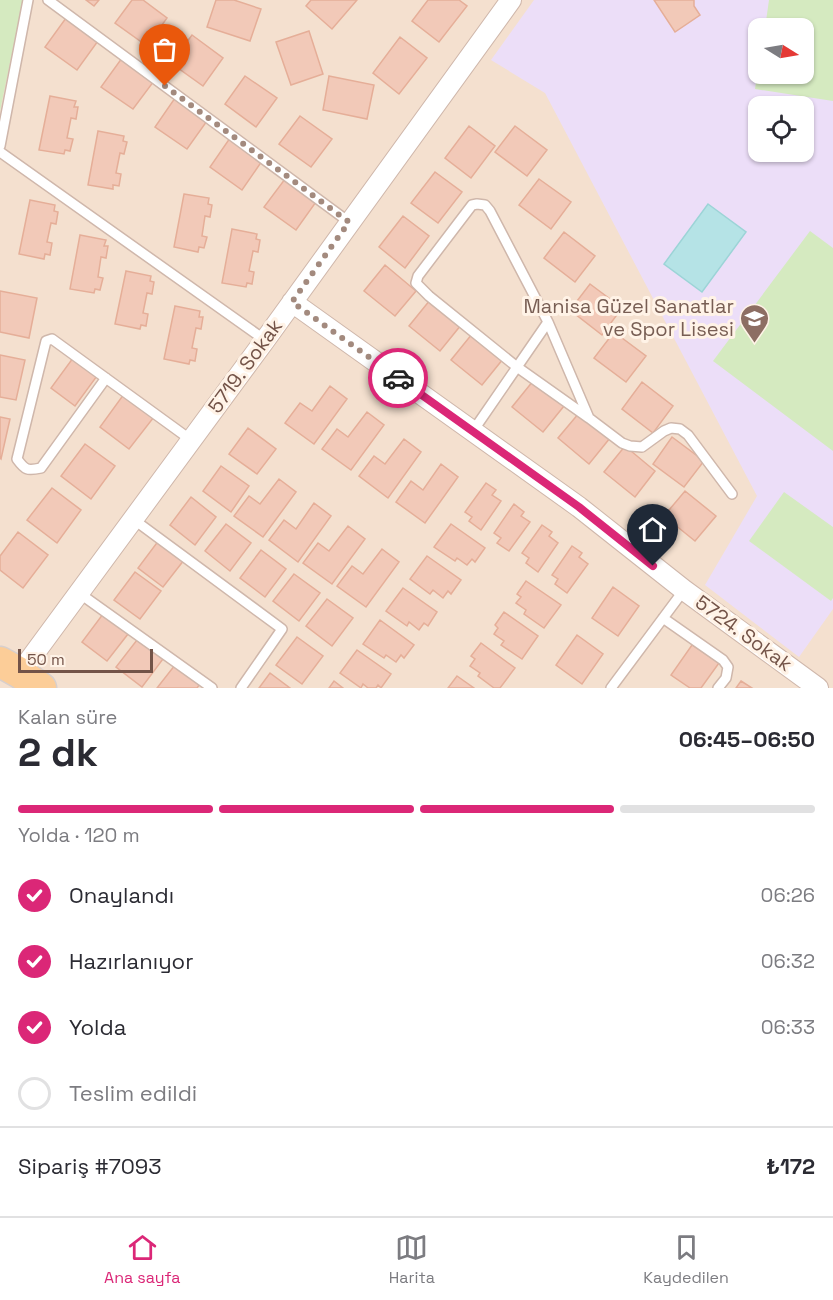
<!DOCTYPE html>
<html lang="tr">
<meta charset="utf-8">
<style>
:root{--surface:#fff;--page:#f7f7f7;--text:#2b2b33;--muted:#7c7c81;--line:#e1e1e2;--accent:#db2777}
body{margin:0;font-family:"Space Grotesk",sans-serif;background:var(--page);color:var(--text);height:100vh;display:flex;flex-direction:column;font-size:22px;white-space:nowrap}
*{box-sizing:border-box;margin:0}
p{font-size:20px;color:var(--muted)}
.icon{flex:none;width:33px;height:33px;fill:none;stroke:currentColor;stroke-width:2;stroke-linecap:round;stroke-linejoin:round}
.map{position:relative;height:688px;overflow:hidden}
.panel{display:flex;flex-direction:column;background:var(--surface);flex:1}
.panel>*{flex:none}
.needle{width:39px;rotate:101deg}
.tools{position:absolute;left:748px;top:18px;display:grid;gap:12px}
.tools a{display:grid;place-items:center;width:66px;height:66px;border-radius:12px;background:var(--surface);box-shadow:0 2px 4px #0004;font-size:30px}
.scale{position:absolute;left:18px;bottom:15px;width:135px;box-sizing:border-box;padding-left:6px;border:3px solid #735348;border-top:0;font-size:16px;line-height:21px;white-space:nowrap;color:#735348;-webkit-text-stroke:4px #fff3e7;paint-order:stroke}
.pin{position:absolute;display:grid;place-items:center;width:51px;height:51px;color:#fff;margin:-62px -26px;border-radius:50% 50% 50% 0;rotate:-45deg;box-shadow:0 0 6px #0007}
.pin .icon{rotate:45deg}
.courier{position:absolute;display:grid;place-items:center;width:60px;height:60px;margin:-30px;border:4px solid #db2777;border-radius:50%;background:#fff;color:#222;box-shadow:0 2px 8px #0007}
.headline em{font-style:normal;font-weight:700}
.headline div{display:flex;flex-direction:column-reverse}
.headline{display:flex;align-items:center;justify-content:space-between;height:102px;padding:0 18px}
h1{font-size:39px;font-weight:700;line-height:45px}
.bar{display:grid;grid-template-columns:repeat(4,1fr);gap:9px 6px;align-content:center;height:72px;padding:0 18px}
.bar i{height:8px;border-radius:4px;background:var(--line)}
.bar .active{background:var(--accent)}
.bar p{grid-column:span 4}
.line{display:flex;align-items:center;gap:15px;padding:0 18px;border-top:2px solid var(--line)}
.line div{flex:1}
ol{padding:0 18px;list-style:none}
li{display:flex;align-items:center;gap:18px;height:66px}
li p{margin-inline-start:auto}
li .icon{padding:6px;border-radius:50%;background:var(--accent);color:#fff;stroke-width:4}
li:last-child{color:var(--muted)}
li i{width:33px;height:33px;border:3px solid var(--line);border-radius:50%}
.tab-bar{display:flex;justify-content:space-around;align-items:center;height:84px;border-top:2px solid var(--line);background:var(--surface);font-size:16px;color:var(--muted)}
.tab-bar a{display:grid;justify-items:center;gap:3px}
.tab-bar .active{color:var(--accent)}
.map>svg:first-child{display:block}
.residential{fill:#f4e0cf;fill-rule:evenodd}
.education{fill:#ecdef8;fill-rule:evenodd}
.green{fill:#d5eac0}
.water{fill:#b5e3e6;stroke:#9cd4d7;stroke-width:1.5}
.building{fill:#f2c9b8;stroke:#e5ae98;stroke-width:1.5}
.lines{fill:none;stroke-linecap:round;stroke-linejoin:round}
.service-casing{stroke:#cfb7ab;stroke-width:12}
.minor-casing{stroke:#cfb7ab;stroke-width:22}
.primary-casing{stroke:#d8cfcc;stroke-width:33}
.service{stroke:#fff;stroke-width:9}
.minor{stroke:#fff;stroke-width:20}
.primary{stroke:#fccd98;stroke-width:30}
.done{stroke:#a38a7e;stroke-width:6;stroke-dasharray:0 10.8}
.route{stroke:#db2777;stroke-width:8}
.labels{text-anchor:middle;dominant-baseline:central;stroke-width:6;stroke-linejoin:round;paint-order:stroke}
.education-label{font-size:20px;fill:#785e54;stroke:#fff3e7;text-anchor:end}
.street-label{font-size:20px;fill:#735348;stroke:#fff3e7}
</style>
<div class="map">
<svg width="833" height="688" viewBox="0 0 833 688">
<rect width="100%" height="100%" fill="#fcefe1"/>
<!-- residential -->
<path class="residential" d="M0,0H833V688H0ZM759,28H804V74H759ZM759,106H804V152H759Z"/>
<!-- education -->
<path class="education" d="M534,0H833V609L799,657L705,585L757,496L545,93L491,60ZM759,28H804V74H759ZM759,106H804V152H759Z"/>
<!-- green -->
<path class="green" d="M0,0H23L0,111Z
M769,0H833V101L755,89L759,62V74H804V28H765Z
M810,231L833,248V451L713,361Z
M784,492L833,527V598L831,601L749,541Z"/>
<!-- water -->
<path class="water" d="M708,204L746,232L702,292L664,264Z"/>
<!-- building -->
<path class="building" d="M86,0H99L94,6Z
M132,0H143L167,18L147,46L115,23Z
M216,0H234L261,9L250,41L207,27Z
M311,0H357L332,29L306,6Z
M428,0H459L467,6L439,42L412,21Z
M654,0H694V6L700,15L675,32Z
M66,18L98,41L77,70L45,47Z
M309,31L323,74L291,85L276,42Z
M192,35L223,58L203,86L171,63Z
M400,37L427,58L399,94L373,73Z
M122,58L154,81L133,109L101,87Z
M245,76L277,98L256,127L225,104Z
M329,76L374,85L367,119L323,110Z
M50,96L76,101L74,107H78L76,119L71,118L67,138L73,139L70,151L65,150L64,154L39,150Z
M175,98L207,121L187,149L155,127Z
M300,116L332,139L311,167L279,144Z
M469,126L495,146L471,178L445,158Z
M515,126L547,150L527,176L495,152Z
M98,131L124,136L123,141L127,142L124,154L120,153L116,173L121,174L119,186L113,185V189L88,185Z
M230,138L262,161L242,190L210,167Z
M435,172L462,192L438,223L411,203Z
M285,179L316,202L296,230L264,207Z
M539,179L571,202L551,229L519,205Z
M184,194L209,198L208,204L212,205L210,217L205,216L202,236L207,237L204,248L199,247L198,252L174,247Z
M30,200L55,205L54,211L58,212L56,224L51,223L47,242L52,243L50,255L45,254L44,259L19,254Z
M403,216L429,236L405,268L379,247Z
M232,229L257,234L256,239L260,240L258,252L253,251L249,271L254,272L252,284L247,283L246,287L222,283Z
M564,232L595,256L575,282L544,258Z
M80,235L106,240L104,246H108L106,258L101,257L98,277L103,278L100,290L95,289L94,293L70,289Z
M385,265L416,291L395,316L364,291Z
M126,271L151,276L150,281L154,282L152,294L147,293L143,313L148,314L146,326L141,325L140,329L115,324Z
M590,284L622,308L602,335L570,310Z
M0,291L37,298L29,338L0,332Z
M430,300L461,325L440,351L409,326Z
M175,306L200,311L199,317H203L201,329L196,328L192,348L197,349L195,361L190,360L189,364L164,359Z
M614,332L646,356L626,382L594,358Z
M472,334L503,359L482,385L451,360Z
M0,355L25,360L16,400L0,397Z
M73,358L97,376L75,406L51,388Z
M533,381L564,406L543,432L512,407Z
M642,382L673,406L653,433L622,409Z
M330,386L347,399L314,444L285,423L300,403L312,411Z
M124,394L154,417L129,449L100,427Z
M367,412L384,425L351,470L322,449L337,429L348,437Z
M579,413L610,438L589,464L558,438Z
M0,417L10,419L1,459L0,458Z
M248,428L276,449L257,474L229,454Z
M672,437L704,461L684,487L653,464Z
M404,439L421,452L388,498L359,476L374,456L385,464Z
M85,444L115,466L91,499L61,476Z
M625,446L655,471L635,497L604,472Z
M441,464L458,477L425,523L396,502L411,481L423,490Z
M221,466L249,486L231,512L203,491Z
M279,479L296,492L263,537L234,516L249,496L260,504Z
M486,483L496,490L492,495L501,501L481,530L469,521L472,517L465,512Z
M52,488L81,510L57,543L27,520Z
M685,491L716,516L695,541L664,516Z
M191,497L216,517L195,545L170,525Z
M314,503L331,516L298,562L269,540L284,520L296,529Z
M514,504L524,512L521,516L530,522L509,551L497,543L501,538L494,533Z
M226,524L251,543L230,571L205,551Z
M451,524L485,548L475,562L472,559L467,565L457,558L455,561L434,547Z
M542,525L552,532L549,536L558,543L538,572L526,563L529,558L522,553Z
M348,526L365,539L332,584L303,563L318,543L329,551Z
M18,532L48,555L23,588L0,570V556Z
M159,540L184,560L163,587L138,568Z
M572,546L582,553L579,557L588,564L567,593L555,584L558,579L552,575Z
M382,549L399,562L366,607L337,586L352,566L363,574Z
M261,550L286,569L265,597L240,578Z
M427,556L461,580L451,594L448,591L443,598L433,590L430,594L410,579Z
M135,572L161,591L140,619L114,600Z
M294,574L320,593L299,621L273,601Z
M526,581L561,605L544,628L524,614L526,610L516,603L521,597L517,594Z
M613,587L639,606L618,636L592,618Z
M403,588L437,612L428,626L424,623L419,630L409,622L407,626L386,611Z
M327,599L353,618L332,646L306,626Z
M504,612L538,636L522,659L501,645L504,641L494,634L498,628L495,625Z
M103,614L128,634L107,661L82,642Z
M380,620L414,645L404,658L401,655L396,662L386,655L384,658L363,644Z
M577,635L603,654L582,684L556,665Z
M297,637L323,656L302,684L276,665Z
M137,640L163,659L142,687L116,667Z
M481,643L515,668L500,688H494L478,676L480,673L470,666L475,659L471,656Z
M692,645L719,663L701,688H690L671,675Z
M357,650L391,674L381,688L378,685L376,688H368L363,684L361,688L340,673Z
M175,665L200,684L197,688H157Z
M270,673L290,688H259Z
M457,676L474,688H448Z
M334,681L343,688H329Z
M741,681L752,688H736Z"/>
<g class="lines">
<defs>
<path id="service" d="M48,0L349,222
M0,146L28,0
M0,152L265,340
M106,378L41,468C27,471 25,470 17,459L46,341L52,339L191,440
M589,418L517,367L429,296L416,283L418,276L472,205L477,204L485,205L490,211L548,322L589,418L622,443L630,446L642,447L664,431L671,428L680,429L688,435L732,494
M473,431L548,322
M133,519L282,629L241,688
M79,593L212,688
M663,618L723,660L728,667L726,678L718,688
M611,688L684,590"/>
<path id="minor" d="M292,302L579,507L684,590L818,688
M20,673L265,340L511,0"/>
<path id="primary" d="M0,662L20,673L41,688"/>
</defs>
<!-- service casing -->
<use href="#service" class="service-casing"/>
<!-- minor casing -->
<use href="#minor" class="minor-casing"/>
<!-- primary casing -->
<use href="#primary" class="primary-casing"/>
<!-- service -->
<use href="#service" class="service"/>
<!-- minor -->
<use href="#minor" class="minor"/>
<!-- primary -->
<use href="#primary" class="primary"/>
</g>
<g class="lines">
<!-- done -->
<path class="done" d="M165,86L349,222L292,302L398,378"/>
<!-- route -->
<path class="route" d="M398,378L579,507L653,566"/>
</g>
<!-- icons -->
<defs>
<symbol id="school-pin" viewBox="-11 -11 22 30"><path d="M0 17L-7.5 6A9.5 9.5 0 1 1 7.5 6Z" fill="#8d6e63" stroke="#fff3e7"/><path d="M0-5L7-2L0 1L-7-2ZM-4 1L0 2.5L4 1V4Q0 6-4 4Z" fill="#fff"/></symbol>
</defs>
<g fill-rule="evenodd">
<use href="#school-pin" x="738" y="302" width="33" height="45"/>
</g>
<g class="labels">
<!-- education labels -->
<g class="education-label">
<text x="734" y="306">Manisa Güzel Sanatlar<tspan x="734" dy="23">ve Spor Lisesi</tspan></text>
</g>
<!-- street labels -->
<g class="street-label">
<text transform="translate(245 366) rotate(-54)">5719. Sokak</text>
<text transform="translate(744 633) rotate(36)">5724. Sokak</text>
</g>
</g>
</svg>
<div class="tools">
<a><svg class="needle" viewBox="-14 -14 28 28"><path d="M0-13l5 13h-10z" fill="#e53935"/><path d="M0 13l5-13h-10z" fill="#7c7c81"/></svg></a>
<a><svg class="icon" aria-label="locate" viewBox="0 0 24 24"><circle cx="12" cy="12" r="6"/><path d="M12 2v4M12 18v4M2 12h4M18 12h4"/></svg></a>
</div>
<div class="scale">50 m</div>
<div class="pin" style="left:165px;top:86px;background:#ea580c"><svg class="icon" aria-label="bag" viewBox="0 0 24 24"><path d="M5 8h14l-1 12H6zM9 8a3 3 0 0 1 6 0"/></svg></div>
<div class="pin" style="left:653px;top:566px;background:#1f2937"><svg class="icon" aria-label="home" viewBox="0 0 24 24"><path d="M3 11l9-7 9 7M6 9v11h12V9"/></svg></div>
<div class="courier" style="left:398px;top:378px"><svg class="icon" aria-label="car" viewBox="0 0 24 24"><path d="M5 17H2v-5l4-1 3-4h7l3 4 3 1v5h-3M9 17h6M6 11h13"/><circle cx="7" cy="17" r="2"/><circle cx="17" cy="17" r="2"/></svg></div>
</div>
<section class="panel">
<div class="headline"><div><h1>2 dk</h1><p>Kalan süre</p></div><em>06:45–06:50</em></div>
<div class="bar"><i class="active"></i><i class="active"></i><i class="active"></i><i></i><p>Yolda · 120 m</p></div>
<ol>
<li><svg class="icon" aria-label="check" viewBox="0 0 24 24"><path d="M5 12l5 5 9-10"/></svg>Onaylandı<p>06:26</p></li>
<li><svg class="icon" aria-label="check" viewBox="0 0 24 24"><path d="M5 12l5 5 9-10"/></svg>Hazırlanıyor<p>06:32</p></li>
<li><svg class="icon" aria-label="check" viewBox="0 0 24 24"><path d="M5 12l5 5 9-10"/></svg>Yolda<p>06:33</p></li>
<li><i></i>Teslim edildi</li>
</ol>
<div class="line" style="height:78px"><div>Sipariş #7093</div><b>₺172</b></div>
</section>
<nav class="tab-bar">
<a class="active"><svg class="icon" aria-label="home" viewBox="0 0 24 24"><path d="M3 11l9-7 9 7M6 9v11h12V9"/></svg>Ana sayfa</a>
<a><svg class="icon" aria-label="map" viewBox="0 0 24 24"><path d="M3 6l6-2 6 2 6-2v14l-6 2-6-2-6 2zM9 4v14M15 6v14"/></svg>Harita</a>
<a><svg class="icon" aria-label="saved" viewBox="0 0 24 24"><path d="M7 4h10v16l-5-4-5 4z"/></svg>Kaydedilen</a>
</nav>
